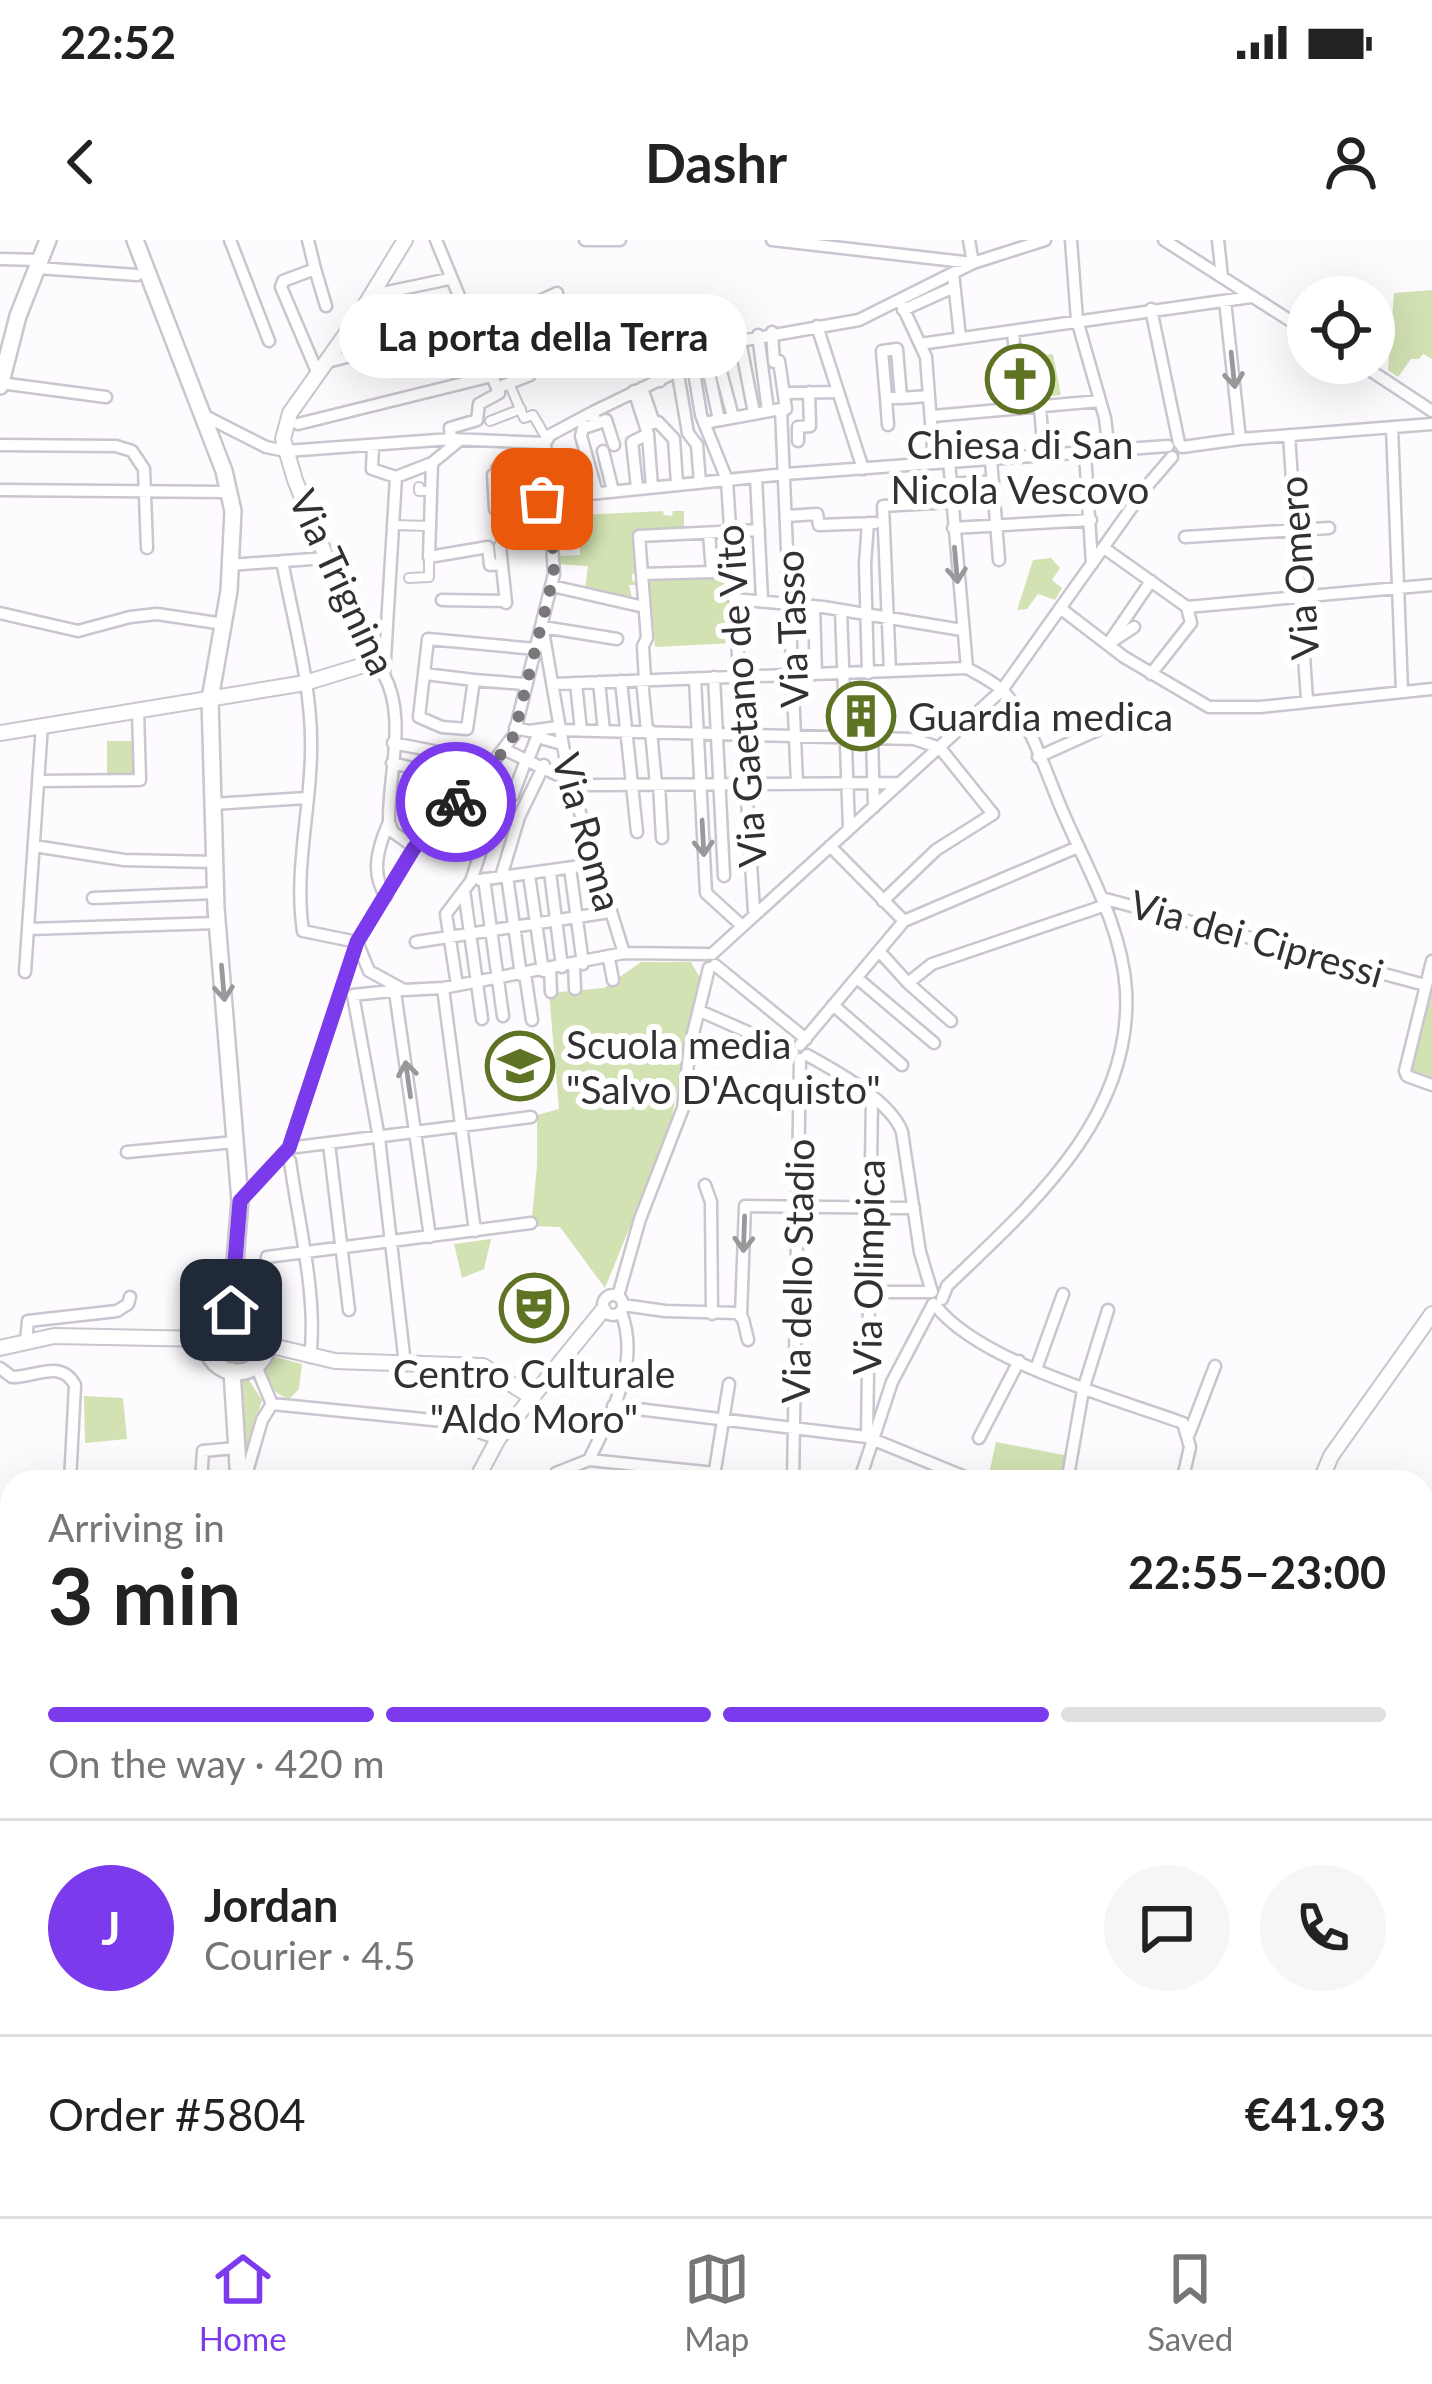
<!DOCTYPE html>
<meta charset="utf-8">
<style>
:root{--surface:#fff;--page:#f6f6f6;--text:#222;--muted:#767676;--line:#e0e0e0;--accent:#7c3aed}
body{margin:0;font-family:Lato,sans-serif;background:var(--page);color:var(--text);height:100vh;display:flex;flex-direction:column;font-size:45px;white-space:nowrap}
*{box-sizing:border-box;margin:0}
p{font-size:39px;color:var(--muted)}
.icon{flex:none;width:66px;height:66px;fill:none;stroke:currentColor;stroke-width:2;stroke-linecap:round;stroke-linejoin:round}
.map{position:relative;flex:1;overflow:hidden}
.drawer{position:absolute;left:0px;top:1230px;width:1434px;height:747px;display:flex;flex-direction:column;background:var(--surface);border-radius:36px 36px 0 0;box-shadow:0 12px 48px #0002}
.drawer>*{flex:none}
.tools{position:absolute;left:1287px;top:36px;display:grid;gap:24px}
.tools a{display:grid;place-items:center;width:108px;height:108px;border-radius:50%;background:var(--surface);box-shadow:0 12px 48px #0002;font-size:60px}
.pin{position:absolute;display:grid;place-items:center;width:102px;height:102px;color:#fff;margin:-51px;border-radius:24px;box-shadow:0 6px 18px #0006}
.courier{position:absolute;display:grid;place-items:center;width:120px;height:120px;margin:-60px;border:9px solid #7c3aed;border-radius:50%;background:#fff;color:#222;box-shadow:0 3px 15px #0007}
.bubble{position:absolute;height:84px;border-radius:42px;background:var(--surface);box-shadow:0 12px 48px #0002;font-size:39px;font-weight:700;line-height:84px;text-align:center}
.summary em{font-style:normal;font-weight:700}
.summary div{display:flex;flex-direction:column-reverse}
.summary{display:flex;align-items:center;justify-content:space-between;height:204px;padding:0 48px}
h1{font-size:78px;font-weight:700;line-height:90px}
.bar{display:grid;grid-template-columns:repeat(4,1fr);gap:18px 12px;align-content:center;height:144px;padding:0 48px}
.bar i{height:15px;border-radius:9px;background:var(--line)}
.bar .current{background:var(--accent)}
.bar p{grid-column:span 4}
.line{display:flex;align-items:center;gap:30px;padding:0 48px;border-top:3px solid var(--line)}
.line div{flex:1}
.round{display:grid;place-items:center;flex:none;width:126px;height:126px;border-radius:63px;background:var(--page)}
.status{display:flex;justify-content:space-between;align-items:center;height:84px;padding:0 60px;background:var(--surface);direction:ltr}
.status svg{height:33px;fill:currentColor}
header{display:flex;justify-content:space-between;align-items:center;height:156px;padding:0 48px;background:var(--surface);font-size:54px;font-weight:700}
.tab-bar{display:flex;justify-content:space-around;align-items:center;height:168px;border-top:3px solid var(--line);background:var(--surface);font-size:33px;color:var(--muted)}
.tab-bar a{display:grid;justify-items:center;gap:6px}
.tab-bar .current{color:var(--accent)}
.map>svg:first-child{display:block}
.green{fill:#d2e2b3}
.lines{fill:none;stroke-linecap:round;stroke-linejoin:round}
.pedestrian-casing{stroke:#cac5ce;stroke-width:12}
.minor-casing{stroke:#cac5ce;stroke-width:15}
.tertiary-casing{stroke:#cac5ce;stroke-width:18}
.secondary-casing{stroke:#cac5ce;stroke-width:20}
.pedestrian{stroke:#fff;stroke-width:8}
.minor{stroke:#fff;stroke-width:10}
.tertiary{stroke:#fff;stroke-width:14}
.secondary{stroke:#fff;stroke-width:15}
.oneway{stroke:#99989a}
.done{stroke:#7a777b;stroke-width:12;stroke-dasharray:0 21.6}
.route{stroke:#7c3aed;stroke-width:15}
.labels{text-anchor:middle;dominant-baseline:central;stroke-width:12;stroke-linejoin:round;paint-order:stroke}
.poi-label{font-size:39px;fill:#333034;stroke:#fff}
.street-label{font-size:39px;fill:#333034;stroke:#fff}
</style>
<div class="status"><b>22:52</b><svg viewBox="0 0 49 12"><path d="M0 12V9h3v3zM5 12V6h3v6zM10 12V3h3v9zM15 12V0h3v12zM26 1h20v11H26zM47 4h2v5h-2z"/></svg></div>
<header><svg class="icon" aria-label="back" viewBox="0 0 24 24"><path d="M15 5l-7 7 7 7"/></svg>Dashr<svg class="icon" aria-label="person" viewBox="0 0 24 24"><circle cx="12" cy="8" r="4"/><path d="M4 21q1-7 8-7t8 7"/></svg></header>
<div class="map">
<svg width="1432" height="1976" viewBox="0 0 1432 1976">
<rect width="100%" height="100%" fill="#fdfbfe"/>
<!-- green -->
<path class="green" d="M1432,50V119L1423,114L1419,119H1411L1398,137L1388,130L1394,53Z
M1053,114L1061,155L1006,162L1051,133L1001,121Z
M663,271L664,275L672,276L673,271H684V290L637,292L639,333L632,334V340L640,345H629L633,362L585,349L588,326L557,324L558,316L580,315L579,275Z
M1051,318L1060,328L1052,340L1062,348L1055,360L1038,354L1027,369L1017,370L1033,320Z
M729,333L734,403L655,407L649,337Z
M107,501H133L134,535L107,536Z
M641,722H691L700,738L669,891L605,1048L560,987L531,986L537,926V875L559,869L549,753L604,748Z
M1432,734V839L1409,833L1427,769Z
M491,999L484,1029L462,1038L454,1004Z
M210 1101a23 23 0 1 1 46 0a23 23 0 1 1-46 0Z
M271,1116L302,1124L299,1149L289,1159C271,1152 266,1143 264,1124Z
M238,1139H248L262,1160L242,1223Z
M84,1156L123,1158L127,1199L85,1203Z
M996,1202L1069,1216L1064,1242H994L989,1234Z"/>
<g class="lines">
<defs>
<path id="pedestrian" d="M509,143L524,178L533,175L547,199
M490,181L521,169
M419,247V251H430
M392,285L429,286
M409,338L429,337V317"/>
<path id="minor" d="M230,0L269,101
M308,0L315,29L283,41L281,47L318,134
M436,0L499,153L479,164L477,180L450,188L451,199
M585,0H620
M772,0L973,23L1045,0
M1071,0L1077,80L1105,178L1109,211
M1164,0L1308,92
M1218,0L1222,37
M0,19L40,20
M37,28L137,35
M315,29L326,66
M953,33L960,97
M373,55L449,39
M900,61L926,117L934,222
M1225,61L1240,199
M1151,69L1179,203
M903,70L952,48
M817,86L863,229
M1013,91L1015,115
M472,92L557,53
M772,92L774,122L779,121L786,169H781L797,544
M758,95L768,171
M740,101L754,173
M920,104L1251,57
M716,113L733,177
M706,118L719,180
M327,122L470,86
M1359,123L1432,171
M693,126L701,175L727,240L754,671
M678,134L688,193L697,205
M660,141L649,114L664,107
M0,143L106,157
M497,148L530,135
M642,148L654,183
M634,151L648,194L652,247
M784,153L836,152
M886,158L888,185
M901,158H886L882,111L897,109L901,158L928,156
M1040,167L1044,216
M593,172L596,184L583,188L581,196L597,253
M203,175L266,207L286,211L451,199L545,203
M933,176L1100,161
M704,183L781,169
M298,184L492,136
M596,184L606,180L614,205
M646,185L658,182L674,199L677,244
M1392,187L1402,451
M1289,195L1307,460
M798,201V187L810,186L809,152
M545,203L550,195L593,172L740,101L859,80L973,23L969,0
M0,205L116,206L132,211L144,229L147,308
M373,205L372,229L396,237
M697,205L700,243
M1182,207L1240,199L1432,184
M603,211L613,251
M1085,213L1092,324
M991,220L999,320
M949,221L967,428
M432,223L429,317L488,307L490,325L502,324
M756,237L762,359
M950,244L993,241
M637,248L632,202L648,194
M0,250L227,252
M541,259L785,234L1168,206
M495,269L493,235H497V229L521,227L523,257
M787,276L817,274L819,285L875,283
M868,283L865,324L868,433
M953,288L1091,280
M1185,297L1329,288
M500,306L506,363
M1104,308L1187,367
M282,321C294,384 313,450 311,514C310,572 294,632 303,691L357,702L369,731L404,750L443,748L624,713L707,714
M230,325L326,318
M642,334L712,332L709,293
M552,346L644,367
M734,359L823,367L962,390
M442,360L506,361
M814,366L816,434
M1187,367L1432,345
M1060,368L1124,417L1209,467H1260L1432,449
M841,370L849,588
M0,373L78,391L130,377L157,374L224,384
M543,387L617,399
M1134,387L1108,404L1151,341
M543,391L568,534L624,713
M890,431L883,266L951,262
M383,433C408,477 388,534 389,582L393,592L414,607
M425,434L474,440L467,489L442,487L419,477L428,399L536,409
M1151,434L1191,383L1187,367
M384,435L396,237L432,223L460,200
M714,437L724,636
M695,439L706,653L741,685
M474,440L524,444
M642,440L647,491
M645,440L643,406L647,398L639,296L759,290
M621,441L637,592
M599,442L604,491
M576,443L581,491
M553,444L967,428
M515,488L529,491L558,487
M559,490L914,499L940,508L993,574L936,610L883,661
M651,491L656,544
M872,497L874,567
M393,503L494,523
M505,510C530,521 566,542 590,545L900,543
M1038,517L1098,490
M528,520L537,497L562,504
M392,523L475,543
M38,541L140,540L138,471
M659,544L662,598
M212,564L307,558
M34,606L124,620L214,622
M830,606L904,681
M570,628L583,724
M550,632L562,727
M529,635L543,731
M507,636L521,735
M501,637L519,577L544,525
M484,639L503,776
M480,640L595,624
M464,650L482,779
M386,656C370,633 378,607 389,582
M93,658L215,653
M1102,658L1425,745
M29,689L217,683
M416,702L610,672
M879,711L908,743L932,724L1106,665
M712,714L1002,450L1147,246L1172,217
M609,719L613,740
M1432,721L1405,831L1407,836L1432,845
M574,725L575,749
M715,725L806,799
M550,730L551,752
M25,732L42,485
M525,734L532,780
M857,738L934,803
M908,743L951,781
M457,745L446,674L471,641L490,583L505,553L513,555L526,520
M443,748L475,991
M401,750L353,755L379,898L405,1124
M395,752L430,997
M833,765L902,825
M700,771L793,812
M800,805L904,681L1078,607
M807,815C836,831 891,861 902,892L920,1012L932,1052H868
M329,904L349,1070
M289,908L531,877
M127,912L235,902
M285,915L290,921C298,981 318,1058 310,1117
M705,945L711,962L712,1074
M240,960L289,908L357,702L414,607L487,530L514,495L554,334L545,203
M603 1065a10 10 0 1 1 20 0a10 10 0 1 1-20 0Z
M618,1056L640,979L683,868L690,806L709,728
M942,1059L947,1046C1031,965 1133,878 1126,750C1122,688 1089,632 1065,577C1047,537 1033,486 1005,453C995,442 979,435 967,428
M623,1065L665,1071L737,1073L743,1079L748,1100
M935,1065C979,1122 1115,1158 1183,1183L1190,1207L1182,1242
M741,1075L745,966L914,968
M256,1076L267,1017L531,983
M26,1102L28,1081L117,1071L128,1064L130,1057
M256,1126L272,1164L453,1182L498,1199
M0,1128L12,1137C36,1137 61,1119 75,1145L70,1242
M1036,1129L1063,1054
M613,1166L867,1197L977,1242
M1189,1194L1215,1126
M867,1197L872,858
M979,1198L1019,1121
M589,1220L715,1233
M201,1242L203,1211L236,1208
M244,1242L262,1180L272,1164
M552,1242L556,1233L589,1220C611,1173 641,1124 621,1072
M713,1242L729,1144
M793,1242L800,819
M859,1242L892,1142L933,1064
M1067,1242L1083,1150L1108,1070
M12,1671L6,1672L12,1703
M1422,1679L1432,1693
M0,1782L12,1780
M0,1887L12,1884
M0,1951H12
M125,1965L130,1976
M145,1965L151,1976
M327,1976L346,1973"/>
<path id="tertiary" d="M0,493L305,443L377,421L358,396L295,240L283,199L290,173L358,77L405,0
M268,1105L335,1121L483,1126L533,1158
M0,1108L54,1096L206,1099
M475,1242L498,1199L603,1070
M1320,1242L1331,1216L1432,1074
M172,1976L178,1965
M270,1976L279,1965"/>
<path id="secondary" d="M135,0L224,231L233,271L229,351L210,459L216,668L240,961L231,1070
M0,146L18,76L48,0
M206 1101a31 31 0 1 1 62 0a31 31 0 1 1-62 0Z
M232,1131L239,1242
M518,1965L551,1976"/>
</defs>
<!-- pedestrian casing -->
<use href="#pedestrian" class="pedestrian-casing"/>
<!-- minor casing -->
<use href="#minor" class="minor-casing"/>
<!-- tertiary casing -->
<use href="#tertiary" class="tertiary-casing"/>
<!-- secondary casing -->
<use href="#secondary" class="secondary-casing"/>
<!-- pedestrian -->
<use href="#pedestrian" class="pedestrian"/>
<!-- minor -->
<use href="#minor" class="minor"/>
<!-- tertiary -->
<use href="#tertiary" class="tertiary"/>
<!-- secondary -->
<use href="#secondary" class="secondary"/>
</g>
<!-- one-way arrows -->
<defs><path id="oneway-shaft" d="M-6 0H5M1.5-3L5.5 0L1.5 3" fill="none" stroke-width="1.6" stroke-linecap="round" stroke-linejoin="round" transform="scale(3)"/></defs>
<g class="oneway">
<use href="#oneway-shaft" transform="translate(1233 130) rotate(84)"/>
<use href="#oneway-shaft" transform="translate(956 325) rotate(85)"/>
<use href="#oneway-shaft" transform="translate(703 598) rotate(87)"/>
<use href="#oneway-shaft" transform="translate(223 743) rotate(85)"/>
<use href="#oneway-shaft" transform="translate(408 839) rotate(-98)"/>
<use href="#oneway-shaft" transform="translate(744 994) rotate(92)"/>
</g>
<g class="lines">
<!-- done -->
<path class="done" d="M456,562L505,510L514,495L554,334L550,259H542"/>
<!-- route -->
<path class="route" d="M231,1070L240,961L289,908L357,702L414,608L456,562"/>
</g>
<!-- icons -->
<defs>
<symbol id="church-ring" viewBox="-11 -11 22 22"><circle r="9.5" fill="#fff" stroke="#5e7324" stroke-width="1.5"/><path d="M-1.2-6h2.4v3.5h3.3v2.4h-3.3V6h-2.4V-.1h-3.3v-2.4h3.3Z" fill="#5e7324"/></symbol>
<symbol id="building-ring" viewBox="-11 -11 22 22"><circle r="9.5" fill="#fff" stroke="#5e7324" stroke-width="1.5"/><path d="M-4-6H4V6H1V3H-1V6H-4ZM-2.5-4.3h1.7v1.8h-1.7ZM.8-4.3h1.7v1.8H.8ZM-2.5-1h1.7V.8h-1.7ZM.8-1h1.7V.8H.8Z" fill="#5e7324"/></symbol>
<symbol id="school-ring" viewBox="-11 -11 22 22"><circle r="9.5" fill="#fff" stroke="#5e7324" stroke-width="1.5"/><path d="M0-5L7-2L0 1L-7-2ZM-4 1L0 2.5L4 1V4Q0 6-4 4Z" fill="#5e7324"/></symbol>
<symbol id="theatre-ring" viewBox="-11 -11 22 22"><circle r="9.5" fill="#fff" stroke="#5e7324" stroke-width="1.5"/><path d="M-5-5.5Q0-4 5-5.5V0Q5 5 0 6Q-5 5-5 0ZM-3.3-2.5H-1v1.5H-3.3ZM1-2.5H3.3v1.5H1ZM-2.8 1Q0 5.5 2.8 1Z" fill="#5e7324"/></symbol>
</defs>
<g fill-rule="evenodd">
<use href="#church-ring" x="982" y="101" width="76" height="76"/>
<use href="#building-ring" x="823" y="438" width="76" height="76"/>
<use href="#school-ring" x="482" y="788" width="76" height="76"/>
<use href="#theatre-ring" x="496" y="1030" width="76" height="76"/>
</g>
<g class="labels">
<!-- poi labels -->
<g class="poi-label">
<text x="1020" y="204">Chiesa di San<tspan x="1020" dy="45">Nicola Vescovo</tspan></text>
<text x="908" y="476" text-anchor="start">Guardia medica</text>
<text x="566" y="804" text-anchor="start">Scuola media<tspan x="566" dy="45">"Salvo D'Acquisto"</tspan></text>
<text x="534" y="1133">Centro Culturale<tspan x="534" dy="45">"Aldo Moro"</tspan></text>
</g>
<!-- street labels -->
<g class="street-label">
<text transform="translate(1298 328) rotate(-94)">Via Omero</text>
<text transform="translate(343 342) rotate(65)">Via Trignina</text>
<text transform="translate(791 389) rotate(-92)">Via Tasso</text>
<text transform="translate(740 456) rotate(-94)">Via Gaetano de Vito</text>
<text transform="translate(588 592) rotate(74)">Via Roma</text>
<text transform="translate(1257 698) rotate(16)">Via dei Cipressi</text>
<text transform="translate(868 1027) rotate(-89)">Via Olimpica</text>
<text transform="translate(797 1031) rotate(-89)">Via dello Stadio</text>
</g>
</g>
</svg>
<div class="tools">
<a><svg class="icon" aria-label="locate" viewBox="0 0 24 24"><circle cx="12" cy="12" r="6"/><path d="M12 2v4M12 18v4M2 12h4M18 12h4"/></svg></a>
</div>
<div class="pin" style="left:542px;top:259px;background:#ea580c"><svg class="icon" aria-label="bag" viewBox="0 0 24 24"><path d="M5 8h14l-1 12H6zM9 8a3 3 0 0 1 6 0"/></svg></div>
<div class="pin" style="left:231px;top:1070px;background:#1f2937"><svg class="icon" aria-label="home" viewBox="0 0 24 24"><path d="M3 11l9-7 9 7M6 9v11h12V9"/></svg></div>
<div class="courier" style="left:456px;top:562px"><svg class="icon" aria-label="bike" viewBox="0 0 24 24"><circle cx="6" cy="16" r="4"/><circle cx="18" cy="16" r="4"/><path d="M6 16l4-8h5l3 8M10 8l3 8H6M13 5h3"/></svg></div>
<div class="bubble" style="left:339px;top:54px;width:408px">La porta della Terra</div>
<section class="drawer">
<div class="summary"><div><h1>3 min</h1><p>Arriving in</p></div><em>22:55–23:00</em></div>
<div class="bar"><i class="current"></i><i class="current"></i><i class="current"></i><i></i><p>On the way · 420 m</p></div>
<div class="line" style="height:216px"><b class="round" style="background:var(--accent);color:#fff">J</b><div><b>Jordan</b><p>Courier · 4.5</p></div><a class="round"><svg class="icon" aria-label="chat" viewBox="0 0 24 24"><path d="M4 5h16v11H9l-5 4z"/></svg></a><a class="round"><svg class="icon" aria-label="phone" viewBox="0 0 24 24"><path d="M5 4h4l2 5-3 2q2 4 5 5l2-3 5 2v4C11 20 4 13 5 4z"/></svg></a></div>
<div class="line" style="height:156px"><div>Order #5804</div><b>€41.93</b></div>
</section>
</div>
<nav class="tab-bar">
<a class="current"><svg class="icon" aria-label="home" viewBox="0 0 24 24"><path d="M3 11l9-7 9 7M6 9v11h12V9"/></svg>Home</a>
<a><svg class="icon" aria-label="map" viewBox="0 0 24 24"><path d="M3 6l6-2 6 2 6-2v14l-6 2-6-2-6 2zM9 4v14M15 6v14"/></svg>Map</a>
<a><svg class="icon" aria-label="saved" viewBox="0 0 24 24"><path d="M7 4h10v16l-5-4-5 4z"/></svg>Saved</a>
</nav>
